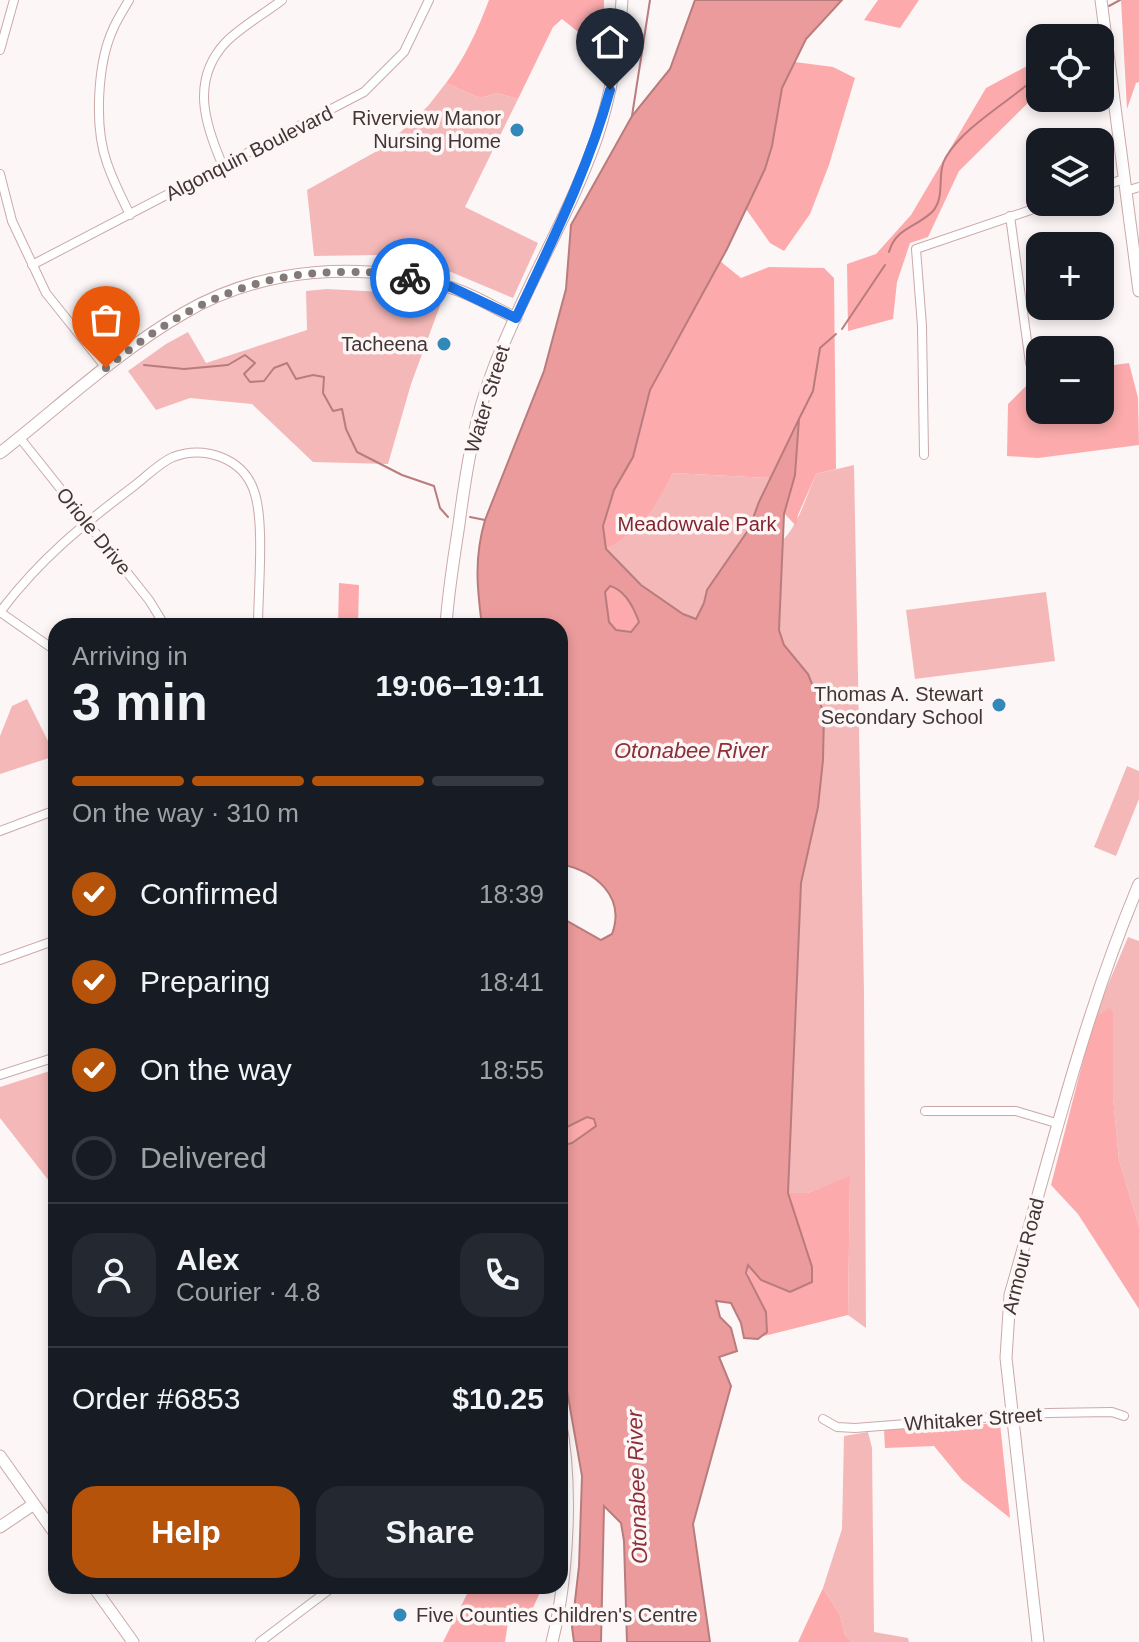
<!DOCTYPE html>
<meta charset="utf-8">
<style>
:root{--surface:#171b24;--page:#242831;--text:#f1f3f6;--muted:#9ea1a6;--line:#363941;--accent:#b45309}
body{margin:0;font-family:Helvetica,sans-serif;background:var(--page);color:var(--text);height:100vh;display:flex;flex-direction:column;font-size:30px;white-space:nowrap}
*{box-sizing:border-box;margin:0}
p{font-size:26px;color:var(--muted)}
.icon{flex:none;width:44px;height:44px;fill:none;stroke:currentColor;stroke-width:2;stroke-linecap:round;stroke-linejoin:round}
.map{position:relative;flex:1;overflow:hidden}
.details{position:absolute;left:48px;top:618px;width:520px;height:976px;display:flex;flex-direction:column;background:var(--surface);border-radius:24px;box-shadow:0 4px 12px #0003}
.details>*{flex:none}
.buttons{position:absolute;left:1026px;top:24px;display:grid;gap:16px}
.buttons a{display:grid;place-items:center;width:88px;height:88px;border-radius:16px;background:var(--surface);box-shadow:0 4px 12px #0003;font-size:40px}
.pin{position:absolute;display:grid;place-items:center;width:68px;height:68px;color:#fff;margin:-82px -34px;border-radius:50% 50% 50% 0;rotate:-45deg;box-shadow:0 0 8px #0007}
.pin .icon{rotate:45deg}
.courier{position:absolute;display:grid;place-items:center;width:80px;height:80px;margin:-40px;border:6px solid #1a73e8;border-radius:50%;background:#fff;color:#222;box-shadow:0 2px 10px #0007}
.summary em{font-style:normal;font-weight:700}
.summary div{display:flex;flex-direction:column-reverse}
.summary{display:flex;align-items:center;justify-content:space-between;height:136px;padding:0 24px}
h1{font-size:52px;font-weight:700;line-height:60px}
.bar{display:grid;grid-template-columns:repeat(4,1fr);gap:12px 8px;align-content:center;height:96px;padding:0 24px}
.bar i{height:10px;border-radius:6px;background:var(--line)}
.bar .current{background:var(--accent)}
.bar p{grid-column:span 4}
.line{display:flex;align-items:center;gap:20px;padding:0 24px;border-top:2px solid var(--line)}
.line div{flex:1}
.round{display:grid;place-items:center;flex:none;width:84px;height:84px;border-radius:24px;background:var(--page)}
ol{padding:0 24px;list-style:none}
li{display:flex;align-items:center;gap:24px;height:88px}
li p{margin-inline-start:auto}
li .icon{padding:8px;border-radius:50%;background:var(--accent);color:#fff;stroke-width:4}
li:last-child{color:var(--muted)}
li i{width:44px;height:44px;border:4px solid var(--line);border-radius:50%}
.primary-button{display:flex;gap:16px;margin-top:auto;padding:16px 24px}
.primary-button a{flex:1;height:92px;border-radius:24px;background:var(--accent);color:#fff;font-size:32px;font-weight:700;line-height:92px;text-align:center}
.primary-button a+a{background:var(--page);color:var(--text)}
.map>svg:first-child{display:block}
.green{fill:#f5b8b8}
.forest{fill:#fcaaab}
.water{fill:#eb9b9c;stroke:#b97c7d;stroke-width:2;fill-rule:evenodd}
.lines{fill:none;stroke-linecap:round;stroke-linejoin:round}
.stream{stroke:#b97c7d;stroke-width:2}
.street-casing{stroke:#cba9a9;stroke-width:10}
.secondary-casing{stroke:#cba9a9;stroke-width:13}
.street{stroke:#fff;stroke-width:8}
.secondary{stroke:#fff;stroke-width:11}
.done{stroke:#847979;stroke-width:8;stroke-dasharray:0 14.4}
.route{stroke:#1a73e8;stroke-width:10}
.poi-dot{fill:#3288b7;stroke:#fdf6f6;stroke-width:3}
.labels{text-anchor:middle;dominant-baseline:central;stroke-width:7;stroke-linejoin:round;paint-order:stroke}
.poi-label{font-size:20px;fill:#433535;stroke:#fdf6f6;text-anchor:end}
.street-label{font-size:20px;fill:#433535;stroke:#fdf6f6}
.park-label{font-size:20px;fill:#82252f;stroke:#fdf6f6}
.water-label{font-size:22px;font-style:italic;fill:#8d2f37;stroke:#fdf6f6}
</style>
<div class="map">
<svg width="1139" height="1642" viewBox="0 0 1139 1642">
<rect width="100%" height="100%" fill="#fdf6f6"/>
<!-- green -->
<path class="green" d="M446,83L480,98L497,93L518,99L465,207L538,243L513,298L451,272L379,255L314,256L307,190L386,146L428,106Z
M327,289L402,293L441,303L411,384L388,464L313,462L252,404L190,398L156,410L128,371L166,344L188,332L206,363L307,330L306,291Z
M854,465L864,992L866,1328L848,1315L850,1177L808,1193H788L801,883L818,807L823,760L824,713L808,674L784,645L779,631L783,540C799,523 806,497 816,474Z
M673,473L770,478L749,529L707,590L704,603L696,619C660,606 632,576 606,549C639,533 656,505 673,473Z
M1046,592L1055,661L915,679L906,610Z
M27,699L49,743V758L0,774V736L12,706Z
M1127,766L1139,771V799L1116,856L1094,847Z
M1128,937L1139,941V1226L1119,1160L1113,1098L1094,1018Z
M56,1069V1190L0,1118V1087Z
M868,1432L872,1448L874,1632L908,1638L909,1642H852L845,1635L840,1615L823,1588L842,1529L844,1436Z"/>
<!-- forest -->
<path class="forest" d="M489,0H604L603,52L562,19L553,27L518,99L497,93L480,98L446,83C465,58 478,29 489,0Z
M878,0H919L900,28L864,20Z
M1121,0H1139V82L1136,83L1127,109Z
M1040,59V91L959,171L928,237L910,243L897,282L893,319L848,331L847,264L876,254L911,215L986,88Z
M795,62L833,67L855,78L829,165L810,214L784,251L770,243L746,209L765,169L772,146L782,88Z
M720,261L741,278L769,267L824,268L834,278L836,469L816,474L798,515L796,526L784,513L795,475L798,421L770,478L673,473C656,506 641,532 606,549L603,526L614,490L633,457L650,390Z
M1129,363L1138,398L1139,445L1038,458L1007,456L1008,404L1027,385L1040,381V410H1100V367Z
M339,583L359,585L358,626H338Z
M609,586C625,590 634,608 639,622L631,632L616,630L609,622L605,590Z
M1110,1008L1113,1013V1097L1119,1160L1139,1226V1309L1078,1214L1051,1185L1094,1018Z
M587,1117L594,1119L596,1126L572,1143L560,1146L561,1130Z
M850,1176L848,1315L764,1336L767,1332L746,1268L748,1264L789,1292L812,1282V1267L788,1193H808Z
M1000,1423L1010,1518L962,1480L934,1446L885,1448L884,1430Z
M471,1586H543L531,1612L510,1609L505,1642H443Z
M823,1588L840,1615L845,1635L852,1642H798Z"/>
<!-- water -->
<path class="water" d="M695,0H842L806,39L782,88L772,146L765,169L727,249L650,390L633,457L614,490L603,526L606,549L641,585L683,614L696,619L704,603L707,590L749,529L759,502L799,419L795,475L784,514L779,630L784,645L808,674L824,713L823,760L818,807L801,883L788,1193L812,1267V1282L790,1292L761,1280L748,1265L746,1273L766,1312L767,1332L758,1339L744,1338L741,1323L731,1303L716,1301L720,1317L731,1328L737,1351L719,1357L731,1386L693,1524L710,1642H627L624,1541L621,1523L604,1506L601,1642H574L572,1627L579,1566L582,1476L567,1391L560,1297V1146L572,1143L596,1126L594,1119L587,1117L561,1130L560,1142V917L601,940L612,934C626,896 595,871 560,864V626H482C477,587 474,558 485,520L544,371L566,289L571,225L632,116L670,69ZM610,586C625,590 634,608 639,622L631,632L616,630L609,622L605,592Z"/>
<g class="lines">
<!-- stream -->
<path class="stream" d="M1109,6L1120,0
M632,116L650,0
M889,252C896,227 918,227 933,211C946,196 936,173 946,157C965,125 1012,100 1040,74
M842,329L885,265
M144,365L184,369L228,365L245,355L255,363L244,374L250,382L264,381L274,368L287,363L296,379L313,375L324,377L323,393L333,411L342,409L346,429L357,452L402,475L434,486L440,508L448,517
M799,419L813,391L820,348L836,334
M470,517L485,520"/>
<defs>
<path id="street" d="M129,0C124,9 118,18 114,27C97,62 94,127 107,163C113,181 122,198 130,215
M0,50L14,0
M223,166C205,125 190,80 226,42C242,26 264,14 282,0
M0,174L12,221L46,293L106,368
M1100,187L1124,179
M1126,191L1139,187
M1010,216L1030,363
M32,265L364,92L404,52L429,0
M20,438L149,600L165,626
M924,455L922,326L916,249L1054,202
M0,612C40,559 81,526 134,486C146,477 159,463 173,457C204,445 243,458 254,491C265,521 258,592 258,626
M0,612L56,651
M0,831L56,810
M0,960L56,940
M0,1075L56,1057
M925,1111H1016L1056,1123
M823,1419L837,1427L855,1428L1048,1413L1112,1412L1124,1416
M260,1642L334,1586"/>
<path id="secondary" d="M1101,0L1139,291
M0,453C60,406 118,351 184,313C262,267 364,260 449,287C473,294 494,308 516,318
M446,626C448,592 454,558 459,524C466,471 474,420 493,370C523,290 569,217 597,137C612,92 619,47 622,0
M0,1456L56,1535
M0,1527L34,1504
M93,1586L133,1642
M552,1642C568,1578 573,1485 560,1420
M1038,1642L1006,1358L1010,1295C1050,1156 1083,1017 1139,884"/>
</defs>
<!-- street casing -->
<use href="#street" class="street-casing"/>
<!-- secondary casing -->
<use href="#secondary" class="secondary-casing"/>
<!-- street -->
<use href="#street" class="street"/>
<!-- secondary -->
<use href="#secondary" class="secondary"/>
</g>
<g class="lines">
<!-- done -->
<path class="done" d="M106,368C178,310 248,272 344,272C367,272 388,272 410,278"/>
<!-- route -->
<path class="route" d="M410,278L451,287L516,318C551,243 588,170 610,90"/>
</g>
<!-- markers -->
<g class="poi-dot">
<circle cx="517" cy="130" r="8"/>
<circle cx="444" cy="344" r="8"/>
<circle cx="999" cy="705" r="8"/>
<circle cx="400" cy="1615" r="8"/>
</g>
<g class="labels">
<!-- poi labels -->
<g class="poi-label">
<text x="501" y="118">Riverview Manor<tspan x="501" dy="23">Nursing Home</tspan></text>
<text x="428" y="344">Tacheena</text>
<text x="983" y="694">Thomas A. Stewart<tspan x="983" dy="23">Secondary School</tspan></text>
<text x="416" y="1615" text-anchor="start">Five Counties Children's Centre</text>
</g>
<!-- street labels -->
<g class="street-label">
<text transform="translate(249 153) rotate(-27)">Algonquin Boulevard</text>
<text transform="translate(487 399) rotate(-73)">Water Street</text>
<text transform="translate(94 531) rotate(51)">Oriole Drive</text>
<text transform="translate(1023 1256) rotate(-76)">Armour Road</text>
<text transform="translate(973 1419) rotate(-4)">Whitaker Street</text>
</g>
<!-- park labels -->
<g class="park-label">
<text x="697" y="524">Meadowvale Park</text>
</g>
<!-- water labels -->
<g class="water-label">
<text x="691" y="750">Otonabee River</text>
<text transform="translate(637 1487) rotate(-92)">Otonabee River</text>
</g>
</g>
</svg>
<div class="buttons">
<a><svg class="icon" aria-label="locate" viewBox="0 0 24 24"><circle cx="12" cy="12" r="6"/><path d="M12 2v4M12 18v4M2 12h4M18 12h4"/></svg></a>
<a><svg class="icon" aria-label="layers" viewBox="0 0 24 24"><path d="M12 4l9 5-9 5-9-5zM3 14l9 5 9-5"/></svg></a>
<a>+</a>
<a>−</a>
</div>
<div class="pin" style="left:106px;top:368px;background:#ea580c"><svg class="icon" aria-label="bag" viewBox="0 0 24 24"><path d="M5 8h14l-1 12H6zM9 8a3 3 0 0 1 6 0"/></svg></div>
<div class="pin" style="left:610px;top:90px;background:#1f2937"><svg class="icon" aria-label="home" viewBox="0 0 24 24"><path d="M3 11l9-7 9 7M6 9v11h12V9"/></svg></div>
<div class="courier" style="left:410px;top:278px"><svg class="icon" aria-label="bike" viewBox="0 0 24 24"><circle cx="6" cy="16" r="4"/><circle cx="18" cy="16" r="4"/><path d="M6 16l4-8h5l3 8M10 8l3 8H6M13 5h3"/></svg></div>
<section class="details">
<div class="summary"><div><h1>3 min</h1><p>Arriving in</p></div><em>19:06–19:11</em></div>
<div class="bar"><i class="current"></i><i class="current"></i><i class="current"></i><i></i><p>On the way · 310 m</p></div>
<ol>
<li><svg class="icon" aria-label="check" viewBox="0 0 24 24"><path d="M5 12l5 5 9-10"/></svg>Confirmed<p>18:39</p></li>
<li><svg class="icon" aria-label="check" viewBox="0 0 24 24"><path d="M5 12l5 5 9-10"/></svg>Preparing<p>18:41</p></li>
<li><svg class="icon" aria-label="check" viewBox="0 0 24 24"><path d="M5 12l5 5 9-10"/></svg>On the way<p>18:55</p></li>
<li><i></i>Delivered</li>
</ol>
<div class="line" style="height:144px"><a class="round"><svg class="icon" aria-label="person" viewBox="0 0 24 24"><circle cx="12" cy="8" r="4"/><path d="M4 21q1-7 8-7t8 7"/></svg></a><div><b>Alex</b><p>Courier · 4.8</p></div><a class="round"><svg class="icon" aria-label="phone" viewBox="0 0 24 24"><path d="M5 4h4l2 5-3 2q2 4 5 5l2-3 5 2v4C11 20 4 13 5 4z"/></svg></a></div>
<div class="line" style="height:104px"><div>Order #6853</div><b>$10.25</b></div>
<div class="primary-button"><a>Help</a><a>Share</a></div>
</section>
</div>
